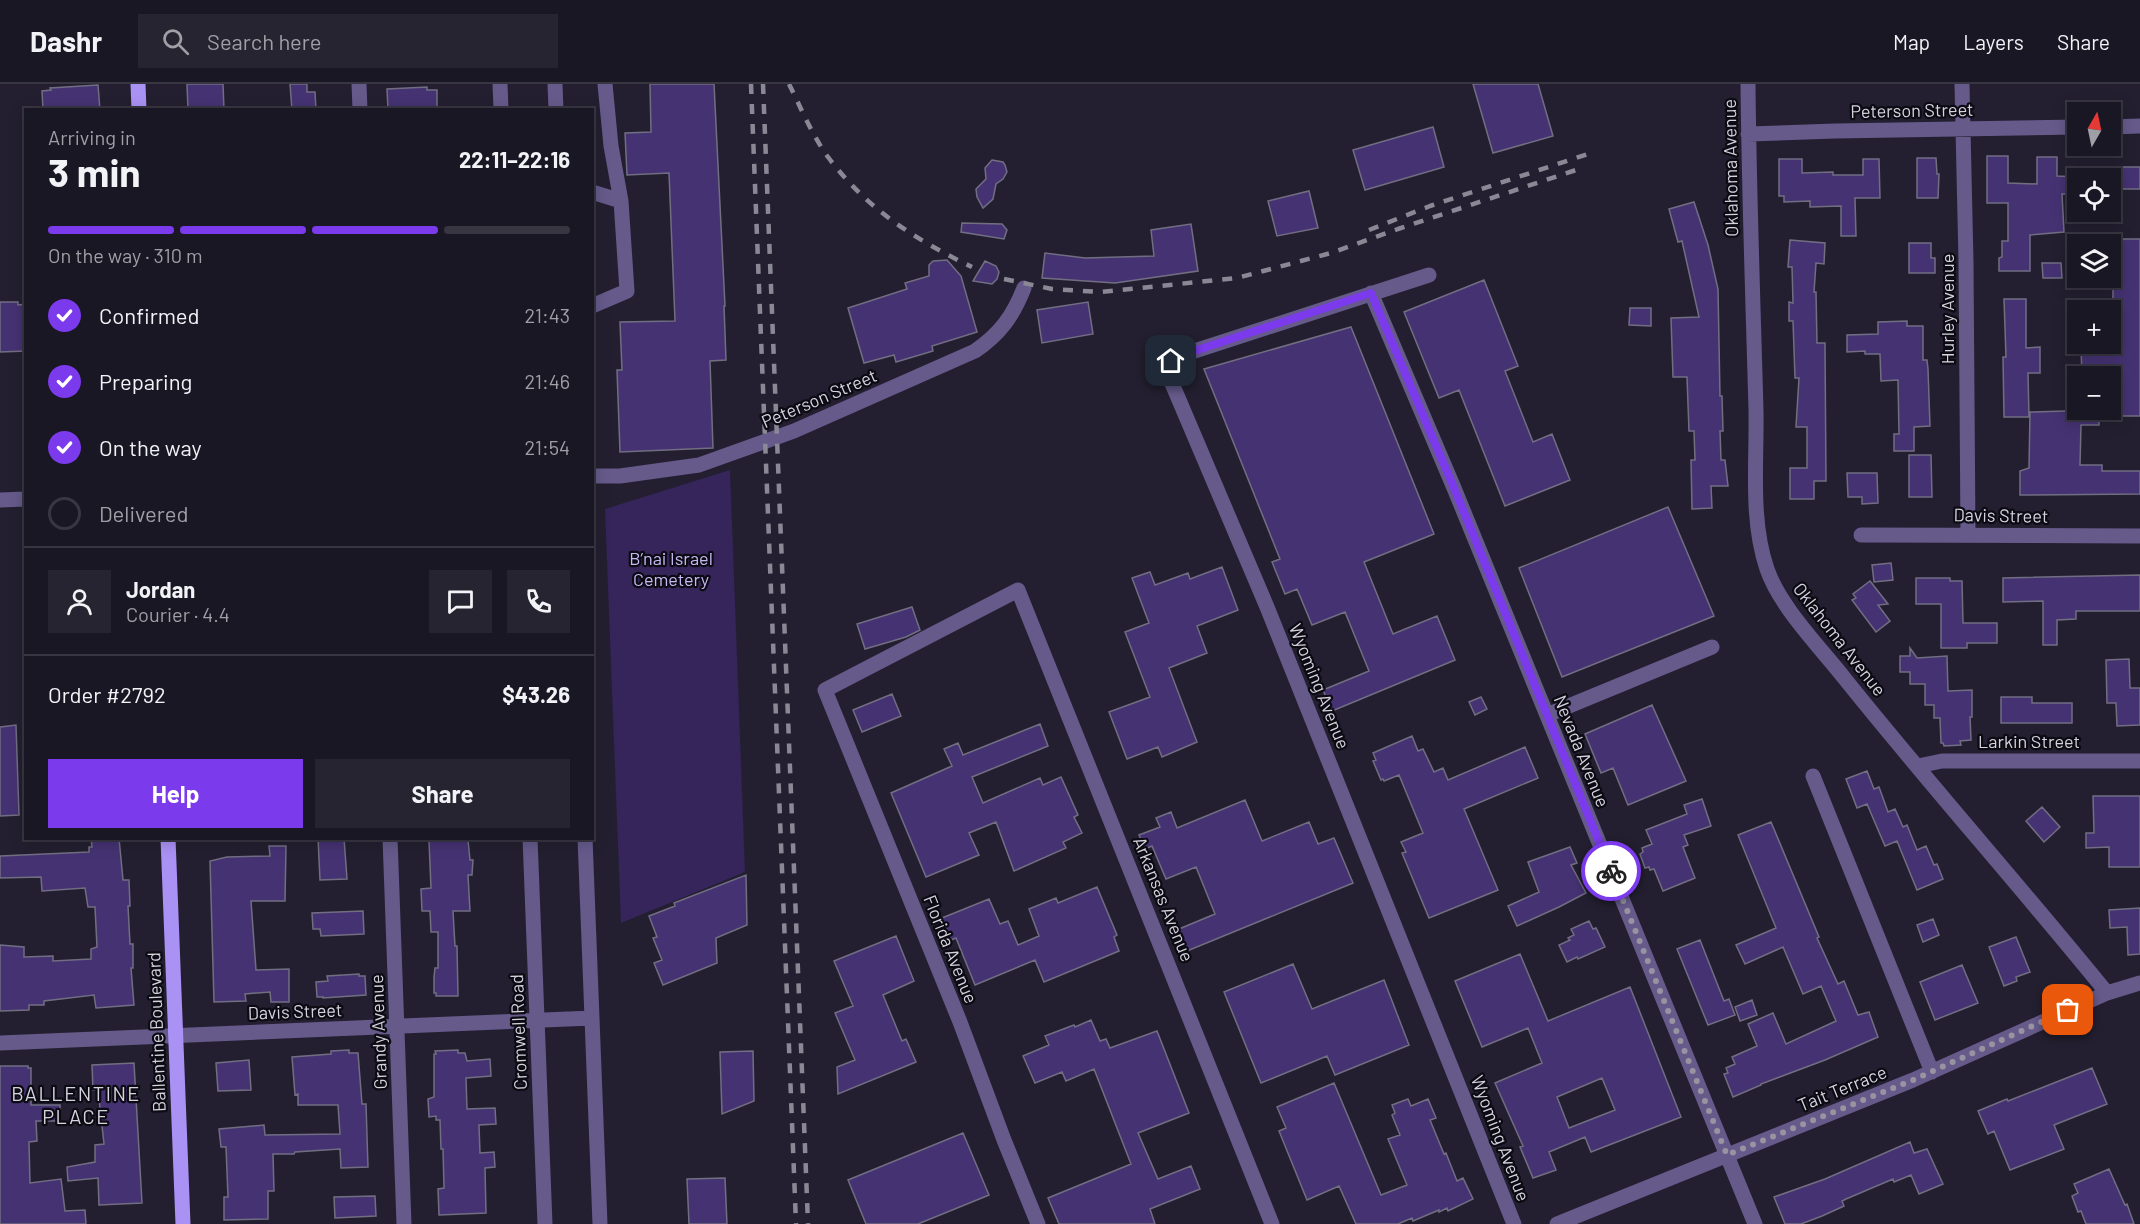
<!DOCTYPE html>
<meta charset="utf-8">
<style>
:root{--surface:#1a1724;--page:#272431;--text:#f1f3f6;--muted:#9f9fa6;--line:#383641;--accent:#7c3aed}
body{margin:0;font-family:Barlow,sans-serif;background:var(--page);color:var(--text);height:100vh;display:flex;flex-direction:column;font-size:22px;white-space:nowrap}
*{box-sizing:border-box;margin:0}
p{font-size:20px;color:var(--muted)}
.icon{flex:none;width:33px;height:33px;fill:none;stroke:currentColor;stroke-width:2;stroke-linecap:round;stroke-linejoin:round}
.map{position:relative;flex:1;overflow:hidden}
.side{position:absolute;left:24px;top:24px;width:570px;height:732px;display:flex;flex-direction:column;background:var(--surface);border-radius:0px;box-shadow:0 3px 15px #0003,0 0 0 2px var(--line)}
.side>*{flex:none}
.needle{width:39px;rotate:9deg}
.tools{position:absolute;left:2067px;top:18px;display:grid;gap:12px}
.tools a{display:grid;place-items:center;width:54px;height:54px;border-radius:0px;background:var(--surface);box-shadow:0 3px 15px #0003,0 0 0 2px var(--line);font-size:30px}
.pin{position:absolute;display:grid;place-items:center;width:51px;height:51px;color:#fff;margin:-26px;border-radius:12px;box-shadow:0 3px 9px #0006}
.courier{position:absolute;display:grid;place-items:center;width:60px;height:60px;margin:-30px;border:4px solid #7c3aed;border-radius:50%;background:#fff;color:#222;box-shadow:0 2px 8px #0007}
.headline em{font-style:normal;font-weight:700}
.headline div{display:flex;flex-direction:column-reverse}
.headline{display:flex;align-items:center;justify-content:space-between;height:102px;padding:0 24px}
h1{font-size:39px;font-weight:700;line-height:45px}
.bar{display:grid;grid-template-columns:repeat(4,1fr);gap:9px 6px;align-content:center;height:72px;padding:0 24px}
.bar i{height:8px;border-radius:4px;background:var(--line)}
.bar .current{background:var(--accent)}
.bar p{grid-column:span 4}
.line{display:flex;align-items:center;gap:15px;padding:0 24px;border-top:2px solid var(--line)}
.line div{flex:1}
.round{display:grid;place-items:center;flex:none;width:63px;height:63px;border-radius:0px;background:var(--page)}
ol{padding:0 24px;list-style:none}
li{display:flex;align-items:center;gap:18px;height:66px}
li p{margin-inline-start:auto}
li .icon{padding:6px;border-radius:50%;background:var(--accent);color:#fff;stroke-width:4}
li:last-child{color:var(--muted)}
li i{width:33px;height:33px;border:3px solid var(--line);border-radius:50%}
.action{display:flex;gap:12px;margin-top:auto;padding:12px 24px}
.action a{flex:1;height:69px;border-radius:0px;background:var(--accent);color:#fff;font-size:24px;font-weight:700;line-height:69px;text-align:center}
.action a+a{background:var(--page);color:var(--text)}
header{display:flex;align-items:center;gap:36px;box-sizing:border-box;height:84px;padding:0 30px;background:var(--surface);border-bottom:2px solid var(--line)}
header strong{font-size:28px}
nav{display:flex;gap:33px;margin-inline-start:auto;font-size:21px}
.search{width:420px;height:54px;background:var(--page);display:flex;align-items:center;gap:15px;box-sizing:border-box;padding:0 21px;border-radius:0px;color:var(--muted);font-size:22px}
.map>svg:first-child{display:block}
.green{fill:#35255a}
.building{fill:#453273;stroke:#726e82;stroke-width:1.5;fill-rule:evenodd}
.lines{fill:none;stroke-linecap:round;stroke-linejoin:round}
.minor{stroke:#655a8a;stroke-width:15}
.major{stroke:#aa91f4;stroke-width:15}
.rail{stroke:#8b8896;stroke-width:4.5;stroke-dasharray:10 10;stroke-linecap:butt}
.done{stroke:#9794a1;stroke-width:6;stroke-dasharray:0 10.8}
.route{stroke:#7c3aed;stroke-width:8}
.labels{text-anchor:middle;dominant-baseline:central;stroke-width:4.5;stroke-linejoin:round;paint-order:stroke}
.street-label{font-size:18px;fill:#d5d3de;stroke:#0c0a12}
.park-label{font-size:18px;fill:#c6baf5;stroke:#0c0a12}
.neighbourhood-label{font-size:20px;letter-spacing:1.5px;fill:#d5d3de;stroke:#0c0a12}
</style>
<header>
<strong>Dashr</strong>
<div class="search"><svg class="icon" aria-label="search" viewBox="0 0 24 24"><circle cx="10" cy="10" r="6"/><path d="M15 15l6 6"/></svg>Search here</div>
<nav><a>Map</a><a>Layers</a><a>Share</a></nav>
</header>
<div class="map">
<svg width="2140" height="1140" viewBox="0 0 2140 1140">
<rect width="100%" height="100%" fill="#231f30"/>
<!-- green -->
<path class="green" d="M730,386L745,788L621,839L605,425Z"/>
<!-- building -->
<path class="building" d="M187,0H223L224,26H188Z
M290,0H307V8H315L316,26H292Z
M650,0H714L725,222H724L726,276L710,277L713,364L620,368L617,286H622L620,238L675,237L669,89L627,91L625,49L651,48Z
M1473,0H1538L1553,52L1493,69Z
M98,1L100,26H43L42,7L51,6L50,4Z
M427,3V6H437V26H388L387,5Z
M1433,43L1444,83L1365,106L1353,66Z
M1987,72H2008V99L2037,100V73H2057V92L2078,93V110H2062L2064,148L2030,151V187H1999V174L2002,173V157H2008V119H1987Z
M1917,74H1936L1937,90H1939L1938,114H1917Z
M1779,75H1802V89L1833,88V91H1863V75H1879L1880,114H1855L1856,152H1841V122L1810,123V117L1784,118V112H1779Z
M992,76L1003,78L1005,81L1007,88L1003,95L996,100L993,115L983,124L977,113L976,105L986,95L985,84Z
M2119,83H2140V105H2120Z
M1309,107L1318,144L1277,152L1268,117Z
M1694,118L1708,161L1718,205L1720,312H1722L1723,347H1720L1721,376H1725L1728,402H1711L1712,424L1692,425L1691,376H1695L1694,347H1689L1687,293H1673L1671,234L1699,233L1682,157L1678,158L1669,125Z
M962,139L1002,140L1007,146L1004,155L961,148Z
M1191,140L1198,187L1115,199L1042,194L1045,169L1085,174L1154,172L1151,146Z
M2116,155H2140V332H2111V292H2082L2081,264H2109L2110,254H2113V188H2116Z
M1790,156L1825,159L1824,180L1816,179L1814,208H1816L1817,259H1825L1826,397H1814V415H1790V384H1807V343H1796L1799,294H1795L1793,237H1789V218L1793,219L1792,183H1788Z
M1909,159H1931V174H1935V189H1909Z
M947,176L961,192L977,248L932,262L933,267L896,278L894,271L864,279L848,224L907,205L905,199L929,192V181L933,177Z
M985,177L996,182L999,188L997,195L992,200L973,197Z
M2042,179H2061L2062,194H2043Z
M1484,196L1518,282L1505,287L1533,358L1552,350L1570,396L1505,422L1459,306L1439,314L1404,228Z
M2004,215H2026V264L2040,263V289H2028L2029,333H2004L2003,273H2006Z
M0,218H18V221L26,220V267L0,268Z
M1088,218L1093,250L1042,259L1037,226Z
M1630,224H1651V242L1629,241Z
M1907,237V242H1923V276H1927L1928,285L1930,342L1914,343V367H1894V350H1899L1898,296L1881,297L1880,270H1865V267L1847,268V251L1878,250V238Z
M1351,243L1434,450L1364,478L1393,550L1437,532L1455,576L1332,627L1323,606L1369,587L1345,528L1312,541L1297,505L1285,510L1272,478L1280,475L1204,285Z
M2099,326V341H2081L2080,381H2102V387H2140V410L2020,411V387L2029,384L2030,328Z
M1909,371H1931L1932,413H1909Z
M1847,389H1877L1878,419L1862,420V413H1848Z
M1668,423L1714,532L1562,593L1519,484Z
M1891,479L1893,496L1874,498L1872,481Z
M1222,483L1238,526L1197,542L1207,569L1169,584L1197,658L1162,673L1158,663L1127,675L1109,628L1150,613L1125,548L1149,539L1132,494L1150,488L1155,501L1188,489L1190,495Z
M2140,491V527H2076V535L2057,536V561H2043V517L2003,518V494Z
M1916,494H1950V497H1962L1963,539H1997V559H1967V564H1941V520H1916Z
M1870,497L1888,520L1878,521L1890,537L1876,548L1852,516L1856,514L1853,510Z
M912,523L920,546L906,553L865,565L857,540Z
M1910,564L1917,574L1947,572L1948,607L1972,606V633H1970L1971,656L1960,657L1961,661L1944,662L1943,659H1941L1940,634H1934V621H1925V600H1910V588H1900V572H1910Z
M2129,575L2130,604H2140V641L2117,642L2116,619H2107L2106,576Z
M892,610L901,632L862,648L853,626Z
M1481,613L1487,625L1475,631L1469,618Z
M2001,613H2032V619H2072V639H2001Z
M1652,621L1686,697L1628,721L1613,684L1601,689L1585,650Z
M1040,640L1048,662L972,693L983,719L1040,694L1043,701L1061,693L1078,731L1074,733L1082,749L1063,758L1066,764L1014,787L996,738L969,749L979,771L926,793L891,709L952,682L944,665L958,659L963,671Z
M16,641L19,731L0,732V643Z
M1412,652L1418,667L1423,665L1434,688L1443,684L1448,696L1525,663L1538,694L1464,725L1498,806L1429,834L1402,769L1406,768L1401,758L1423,749L1399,691L1384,697L1383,695L1381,696L1373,677L1376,676L1373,669Z
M1867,687L1874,705L1879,703L1888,728L1895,725L1903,743L1907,741L1917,766L1926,762L1934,781L1937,780L1943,795L1917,806L1897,757L1885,762L1867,720L1857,724L1846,695Z
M2093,712H2140V783H2109V763L2086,764V749H2094Z
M1702,715L1711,742L1684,751L1688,761L1683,763L1695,794L1663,807L1654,785L1650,786L1649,783L1645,784L1640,770L1643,768L1642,764L1652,760L1646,746L1687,730L1684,721Z
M1245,716L1262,757L1309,738L1318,760L1334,754L1353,799L1187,867L1179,845L1215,830L1196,783L1166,795L1152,762L1145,765L1139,751L1160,743L1156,734L1171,728L1177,744Z
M2042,723L2060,743L2044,758L2026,737Z
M1771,738L1819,853L1817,854L1838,900L1844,897L1858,931L1869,928L1878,953L1825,976L1761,1000V1001L1733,1013L1724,990L1728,989L1726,984L1735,980L1732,973L1757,962L1748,940L1773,929L1786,960L1836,937L1821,902L1803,910L1783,863L1745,880L1736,861L1776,844L1738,751Z
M91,754H119L123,796H129L130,822H128L130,860H133V884H131L134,921L96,924L94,911L44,917V921H29V926L0,927V861L24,863V873L53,872V877L91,875V865L97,863L95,823H88L85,804L42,807L41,793L0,794V772L89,768V763H92Z
M318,754H344L347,795L320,796Z
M468,756L470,776H473L472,791H468L470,827H453L455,862H457L458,912H436V909H434V893L435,884H438V848H431L430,827H422L421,805L431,804L429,757Z
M269,762H286L285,817H251L256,886L289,885V918H271L270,908L245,910L246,917L214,918L210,777L227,773L270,772Z
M1570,763L1577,779L1571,781L1586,809L1559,823L1517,842L1508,822L1539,808L1528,778Z
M746,791L747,841L716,854L717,879L663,901L654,879L662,876L653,854L657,853L649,832L675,822L674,819Z
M1097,803L1117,851L1114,853L1119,867L1044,898L1035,876L975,901L956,854L951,856L942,834L989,815L1000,840L1008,837L1018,861L1039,852L1029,825L1056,814L1058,819Z
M2140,824V870L2128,871L2127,843L2110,844L2109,826Z
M363,827L364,850L321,852L320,845H313L312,829Z
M1933,835L1939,851L1923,858L1917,841Z
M1589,837L1593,845L1596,844L1605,863L1578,875L1577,873L1567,878L1559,861L1570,856L1568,854L1574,851L1571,845Z
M896,852L914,897L883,911L902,957L906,955L916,978L838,1010L837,983L855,976L835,929L853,922L834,877Z
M2016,853L2030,888L2016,893L2017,897L2004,902L1989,863Z
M1700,856L1724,917L1729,915L1735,931L1708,941L1677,865Z
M1520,870L1548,937L1630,903L1681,1033L1591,1068L1585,1053L1549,1068L1556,1086L1533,1094L1520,1063L1523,1062L1495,999L1542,979L1528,944L1482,963L1455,897ZM1602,994L1615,1026L1569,1044L1557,1013Z
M1293,880L1312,925L1384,896L1409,961L1335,991L1327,972L1261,999L1224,908Z
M1962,881L1978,919L1935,936L1920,898Z
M359,890V892H365L366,911L323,914V913H317L316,898L328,897L327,892Z
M1752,916L1757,931L1740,937L1735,923Z
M1091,936L1100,957L1106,955L1110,964L1157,947L1189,1029L1138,1049L1158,1095L1191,1082L1200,1105L1150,1125L1155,1140H1059L1048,1114L1131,1080L1094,985L1066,997L1062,988L1035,999L1023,972L1049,961L1045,952L1074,941L1075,943Z
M349,966V969H358L362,1020H366L368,1083L341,1084L340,1065L295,1068L294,1070H273L274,1107H268V1135L224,1136V1113H228L226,1063H221L219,1045L264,1041L265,1051L340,1050L338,1021H298V1010L295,1011L292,973L331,970V967Z
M458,966V969H465L467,977L490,975L491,992L466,994L467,1025L495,1024L496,1040L479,1041L480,1069L494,1068L495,1083L485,1084L486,1129L439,1131L438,1105L444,1104L443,1065H441L440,1036H436V1032L429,1033L428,1015L434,1013V970H436L435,967Z
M753,967L754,1017L722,1030L720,968Z
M249,976L251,1006L218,1007L216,979Z
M134,979L142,1119L99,1121L98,1094L68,1097L67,1083L95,1078V1061L104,1060L98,1006H93L92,981Z
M0,982H28V984H31V1021H60V1037H36L37,1057L29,1058L30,1099L61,1095L65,1127L85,1126L86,1140H0Z
M2092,984L2107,1020L2054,1041L2064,1065L2010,1086L1994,1047L1988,1050L1978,1027L2007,1015L2008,1017Z
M1334,999L1381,1111L1407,1101L1388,1055L1400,1051L1392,1031L1395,1029L1392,1021L1408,1015L1411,1022L1428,1015L1436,1034L1430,1036L1444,1070L1446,1069L1457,1097L1463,1094L1473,1115L1448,1127L1447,1124L1439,1128V1126L1413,1137L1412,1134L1398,1140H1356L1339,1102L1307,1116L1279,1047L1286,1044L1277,1023Z
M963,1049L989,1111L918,1140H866L848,1096Z
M1910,1058L1914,1069L1927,1065L1943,1100L1919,1110L1911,1091L1894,1098L1893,1095L1846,1115L1842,1117L1844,1122L1822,1132L1801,1140H1785L1774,1113L1825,1095Z
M2109,1085L2125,1121L2127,1120L2134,1140H2086L2081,1127L2078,1128L2072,1112L2078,1109L2074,1100Z
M725,1094L727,1140H689L687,1095Z
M375,1112L376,1132L335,1134L334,1113Z"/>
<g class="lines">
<!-- minor -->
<path class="minor" d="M359,0L360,26
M500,0L501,26
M555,0L556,26
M605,0L611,62L621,117
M1748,0C1749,109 1753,217 1756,326C1757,379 1750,435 1767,485C1780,523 1820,563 1845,595C1930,701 2021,803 2107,909
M1962,0L1966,178L1968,450
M2110,43L2140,42
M1748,50L1835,47L2078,43
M592,108L621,117L627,207L592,222
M1429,191L1176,273L1171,277L1168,290L1267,523L1514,1140
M1371,209L1454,404L1755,1140
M592,392H620L699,381L794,347L975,267C1000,250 1013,232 1024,204
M0,416L26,415
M1861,451L2140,452
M1547,631L1712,563
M1918,682L1942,677H2140
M1813,692L1932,988
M390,754L404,1140
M530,754L545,1140
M585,754L600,1140
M0,959L592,934
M1038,1140L1004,1056L960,938L825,606L1018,506L1272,1140
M1557,1140L1913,996L2107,909L2140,899"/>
<!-- major -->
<path class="major" d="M138,0L139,26
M168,754L183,1140"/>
<!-- rail -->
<path class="rail" d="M751,0L796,1140
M763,0L808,1140
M789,0C801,24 812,51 828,73C867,125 914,155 972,183
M1369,146L1430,122L1594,68
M1004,195L1052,205L1101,208L1237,194L1331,169L1398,145L1579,85"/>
</g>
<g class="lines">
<!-- done -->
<path class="done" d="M1611,787L1727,1071L1913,996L2068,926"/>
<!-- route -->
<path class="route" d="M1171,277L1176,273L1371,209L1454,404L1611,787"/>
</g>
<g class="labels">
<!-- street labels -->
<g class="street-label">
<text transform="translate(1912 26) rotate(-1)">Peterson Street</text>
<text transform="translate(1730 84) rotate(-91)">Oklahoma Avenue</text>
<text transform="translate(1947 225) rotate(-90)">Hurley Avenue</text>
<text transform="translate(819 314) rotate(-23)">Peterson Street</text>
<text transform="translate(2001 431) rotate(1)">Davis Street</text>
<text transform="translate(1840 555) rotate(52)">Oklahoma Avenue</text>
<text transform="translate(1320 602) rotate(68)">Wyoming Avenue</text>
<text x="2029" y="657">Larkin Street</text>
<text transform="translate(1582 667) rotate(68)">Nevada Avenue</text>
<text transform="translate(1164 815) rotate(68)">Arkansas Avenue</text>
<text transform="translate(951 865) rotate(68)">Florida Avenue</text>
<text transform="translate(295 927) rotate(-2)">Davis Street</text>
<text transform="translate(156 948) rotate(-92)">Ballentine Boulevard</text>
<text transform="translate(378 948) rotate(-92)">Grandy Avenue</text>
<text transform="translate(518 948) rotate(-92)">Cromwell Road</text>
<text transform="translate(1842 1004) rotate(-22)">Tait Terrace</text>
<text transform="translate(1501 1054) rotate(69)">Wyoming Avenue</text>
</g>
<!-- park labels -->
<g class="park-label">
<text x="671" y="474">B’nai Israel<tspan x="671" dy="21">Cemetery</tspan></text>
</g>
<!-- neighbourhood labels -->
<g class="neighbourhood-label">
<text x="76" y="1009">BALLENTINE<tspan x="76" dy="23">PLACE</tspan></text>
</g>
</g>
</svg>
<div class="tools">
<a><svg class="needle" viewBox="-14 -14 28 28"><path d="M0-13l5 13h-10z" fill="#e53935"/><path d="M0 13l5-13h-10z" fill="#9f9fa6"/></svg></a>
<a><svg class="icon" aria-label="locate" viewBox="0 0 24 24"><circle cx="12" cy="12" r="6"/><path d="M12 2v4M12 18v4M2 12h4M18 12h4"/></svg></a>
<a><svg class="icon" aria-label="layers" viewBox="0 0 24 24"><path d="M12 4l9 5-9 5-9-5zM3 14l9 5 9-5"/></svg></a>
<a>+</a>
<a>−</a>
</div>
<div class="pin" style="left:2068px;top:926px;background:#ea580c"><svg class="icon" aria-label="bag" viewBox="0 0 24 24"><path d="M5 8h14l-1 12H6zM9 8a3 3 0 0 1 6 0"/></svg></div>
<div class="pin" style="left:1171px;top:277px;background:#1f2937"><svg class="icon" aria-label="home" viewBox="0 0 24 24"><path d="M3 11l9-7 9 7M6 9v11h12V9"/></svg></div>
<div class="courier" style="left:1611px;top:787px"><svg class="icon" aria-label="bike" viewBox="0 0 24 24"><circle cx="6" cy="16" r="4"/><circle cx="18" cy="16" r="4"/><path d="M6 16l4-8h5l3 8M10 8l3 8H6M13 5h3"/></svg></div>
<section class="side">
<div class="headline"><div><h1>3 min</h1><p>Arriving in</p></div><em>22:11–22:16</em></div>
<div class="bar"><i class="current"></i><i class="current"></i><i class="current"></i><i></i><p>On the way · 310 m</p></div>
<ol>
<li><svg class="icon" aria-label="check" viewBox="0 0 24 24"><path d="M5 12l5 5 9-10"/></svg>Confirmed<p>21:43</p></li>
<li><svg class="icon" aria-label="check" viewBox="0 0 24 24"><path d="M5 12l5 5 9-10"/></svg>Preparing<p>21:46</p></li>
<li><svg class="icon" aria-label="check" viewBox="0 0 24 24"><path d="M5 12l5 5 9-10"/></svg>On the way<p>21:54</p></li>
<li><i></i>Delivered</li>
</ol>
<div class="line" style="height:108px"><a class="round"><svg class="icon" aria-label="person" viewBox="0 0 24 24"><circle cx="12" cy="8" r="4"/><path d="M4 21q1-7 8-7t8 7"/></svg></a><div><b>Jordan</b><p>Courier · 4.4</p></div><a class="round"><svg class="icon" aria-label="chat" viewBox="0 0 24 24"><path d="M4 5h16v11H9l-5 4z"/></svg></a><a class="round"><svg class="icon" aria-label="phone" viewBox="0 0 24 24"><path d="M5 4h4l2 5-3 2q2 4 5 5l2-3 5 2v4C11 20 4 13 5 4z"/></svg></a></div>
<div class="line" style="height:78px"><div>Order #2792</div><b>$43.26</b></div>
<div class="action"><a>Help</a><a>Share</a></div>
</section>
</div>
